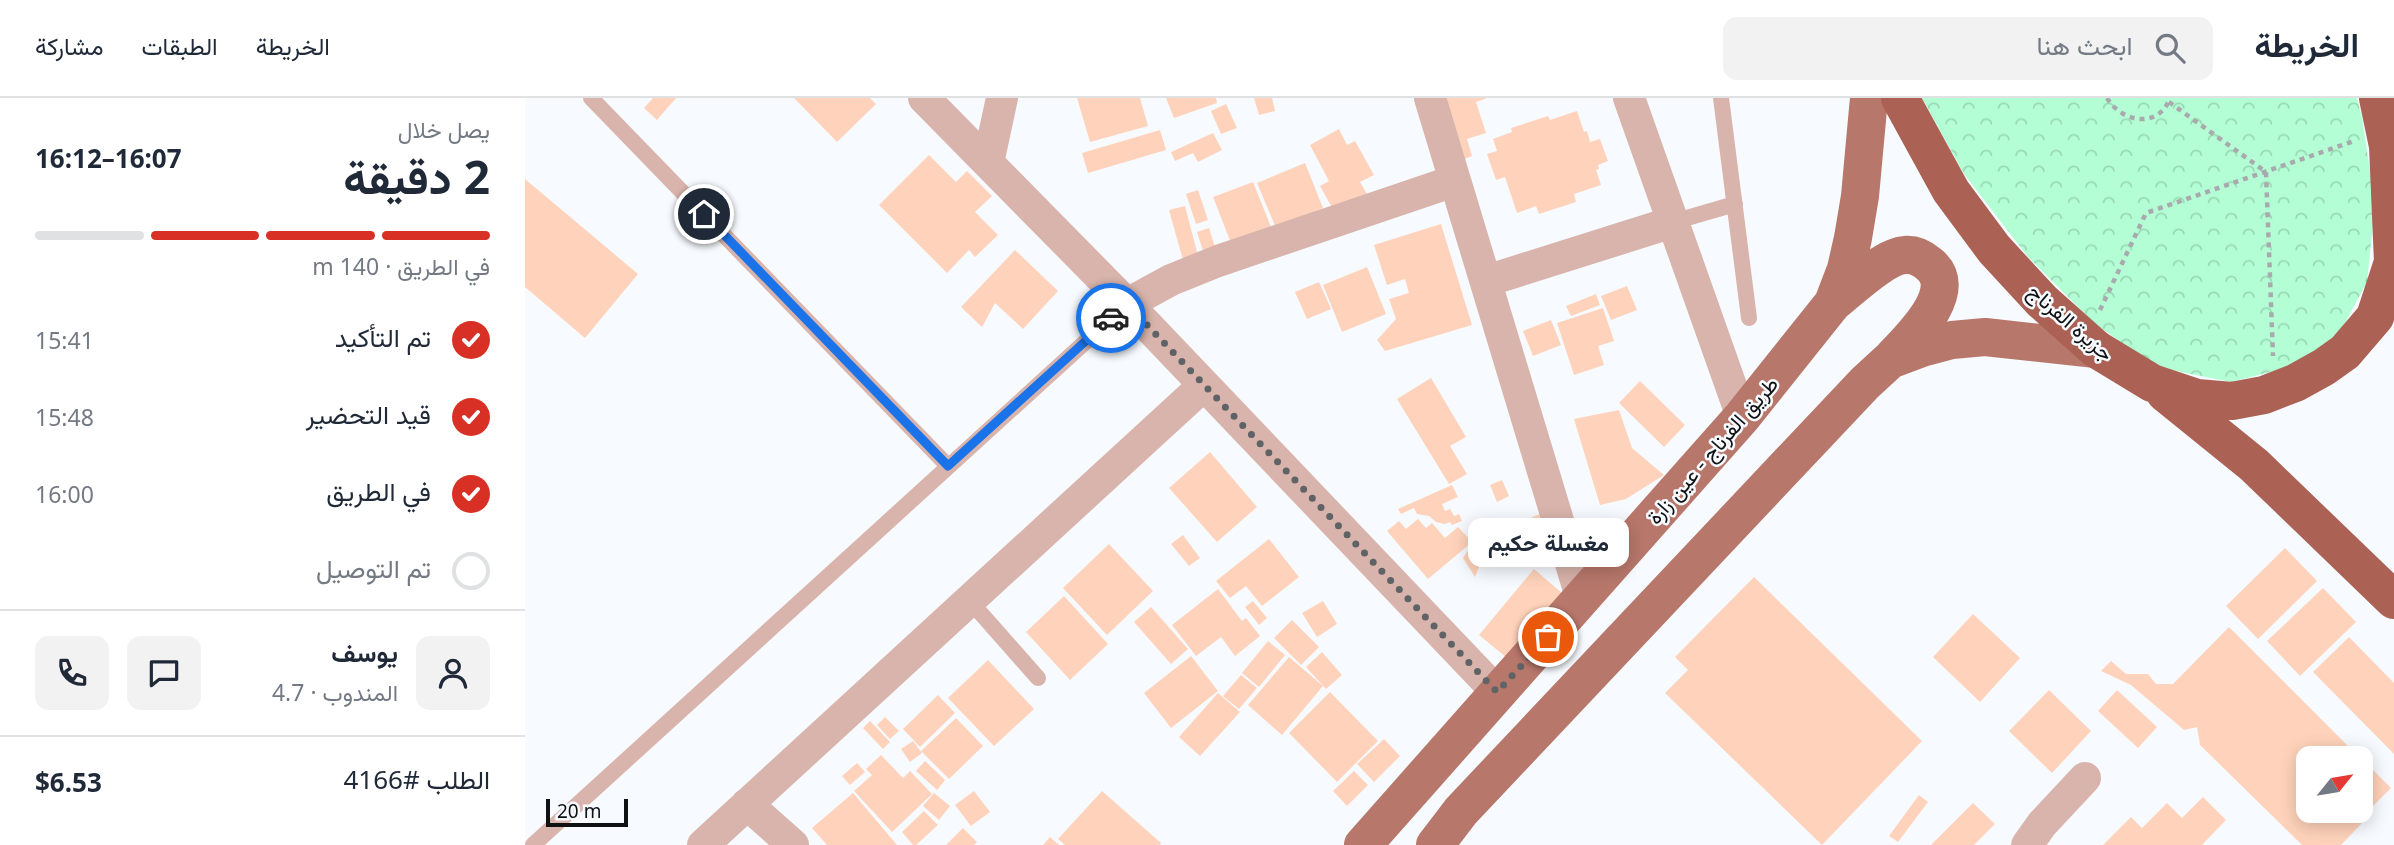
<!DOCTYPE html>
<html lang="ar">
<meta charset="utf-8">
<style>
:root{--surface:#fff;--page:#f2f2f3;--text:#1f2937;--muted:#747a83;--line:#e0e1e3;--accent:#d93025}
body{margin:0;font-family:"Noto Sans",Vazirmatn,sans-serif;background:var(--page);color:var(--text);direction:rtl;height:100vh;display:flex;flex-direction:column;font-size:26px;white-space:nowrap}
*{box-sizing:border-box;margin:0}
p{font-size:23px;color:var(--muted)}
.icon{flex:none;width:38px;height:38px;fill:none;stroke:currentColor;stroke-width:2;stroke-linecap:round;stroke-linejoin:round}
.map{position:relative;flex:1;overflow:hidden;direction:ltr}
.side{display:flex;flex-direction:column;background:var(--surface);width:525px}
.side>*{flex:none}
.needle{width:46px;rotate:60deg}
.tools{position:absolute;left:1771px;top:648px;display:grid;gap:14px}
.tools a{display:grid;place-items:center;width:77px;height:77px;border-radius:14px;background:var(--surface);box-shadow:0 4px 18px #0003;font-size:35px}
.scale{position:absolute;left:21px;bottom:18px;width:82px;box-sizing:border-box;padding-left:7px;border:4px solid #0f1112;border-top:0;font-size:19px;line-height:24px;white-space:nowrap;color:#0f1112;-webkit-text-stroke:5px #f7fafe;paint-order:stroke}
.pin{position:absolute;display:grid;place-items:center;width:60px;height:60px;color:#fff;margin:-30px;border:4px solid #fff;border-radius:50%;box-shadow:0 2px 7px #0007}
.courier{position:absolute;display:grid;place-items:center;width:70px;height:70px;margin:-35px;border:5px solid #1a73e8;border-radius:50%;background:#fff;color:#222;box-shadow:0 2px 9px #0007}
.bubble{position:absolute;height:49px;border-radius:14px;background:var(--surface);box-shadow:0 4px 18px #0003;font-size:23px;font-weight:700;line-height:49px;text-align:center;direction:rtl}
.head em{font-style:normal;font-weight:700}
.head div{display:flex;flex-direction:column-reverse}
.head{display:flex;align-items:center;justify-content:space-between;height:119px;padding:0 35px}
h1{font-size:46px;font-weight:700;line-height:52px}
.bar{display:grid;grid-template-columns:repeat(4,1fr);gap:10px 7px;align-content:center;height:84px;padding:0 35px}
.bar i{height:9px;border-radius:5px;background:var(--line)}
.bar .current{background:var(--accent)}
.bar p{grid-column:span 4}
.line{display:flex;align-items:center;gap:18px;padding:0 35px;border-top:2px solid var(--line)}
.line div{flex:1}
.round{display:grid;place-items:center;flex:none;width:74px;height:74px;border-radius:14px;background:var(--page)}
ol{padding:0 35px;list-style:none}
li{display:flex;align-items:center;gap:21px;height:77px}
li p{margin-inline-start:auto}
li .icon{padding:7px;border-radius:50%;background:var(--accent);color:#fff;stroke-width:4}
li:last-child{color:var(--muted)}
li i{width:38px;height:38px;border:4px solid var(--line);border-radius:50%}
header{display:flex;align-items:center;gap:42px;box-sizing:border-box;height:98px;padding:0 35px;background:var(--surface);border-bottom:2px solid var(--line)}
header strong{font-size:33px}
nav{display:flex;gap:38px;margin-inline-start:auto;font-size:24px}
.search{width:490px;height:63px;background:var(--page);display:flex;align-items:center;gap:18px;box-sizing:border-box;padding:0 24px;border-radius:14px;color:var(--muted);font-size:26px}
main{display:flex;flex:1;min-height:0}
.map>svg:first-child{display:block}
.park{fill:url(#park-crowns)}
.building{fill:#ffd3bb}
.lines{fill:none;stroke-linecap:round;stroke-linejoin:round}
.path{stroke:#a8aaad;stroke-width:4.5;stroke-dasharray:5 5;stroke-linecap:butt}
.lane{stroke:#d9b4ac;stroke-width:16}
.street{stroke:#d9b4ac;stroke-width:32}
.primary{stroke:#b8776b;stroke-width:38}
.highway{stroke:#ab6153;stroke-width:38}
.done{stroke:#606365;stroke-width:7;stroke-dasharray:0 12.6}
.route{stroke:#1a73e8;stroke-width:9}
.labels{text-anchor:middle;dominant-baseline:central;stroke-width:5;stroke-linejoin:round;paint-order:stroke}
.street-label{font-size:21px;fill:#0f1112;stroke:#f7fafe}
</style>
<header>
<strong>الخريطة</strong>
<div class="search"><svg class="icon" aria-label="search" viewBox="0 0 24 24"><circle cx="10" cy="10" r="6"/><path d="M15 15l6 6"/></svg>ابحث هنا</div>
<nav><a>الخريطة</a><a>الطبقات</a><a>مشاركة</a></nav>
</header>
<main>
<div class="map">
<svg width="1869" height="747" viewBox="0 0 1869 747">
<defs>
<pattern id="park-crowns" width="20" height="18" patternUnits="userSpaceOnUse" patternTransform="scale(1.75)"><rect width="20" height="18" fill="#b3fed4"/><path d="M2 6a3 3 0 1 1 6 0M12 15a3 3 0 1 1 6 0" fill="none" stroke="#99d9b5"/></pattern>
</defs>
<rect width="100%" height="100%" fill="#f7fafe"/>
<!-- park -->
<path class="park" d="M1397,0H1832L1837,20L1850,106L1842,184L1815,234L1769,268L1706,284L1631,269L1569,225L1503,159L1439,76Z"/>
<!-- building -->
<path class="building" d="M128,0H151L132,22L119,10Z
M269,0H345L351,6L312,44Z
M552,0H615L623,28L565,44Z
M641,0H691L692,5L649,20Z
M729,0H747L750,13L734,17Z
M919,0H962L951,4L961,35L942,41L947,58L939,61Z
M701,6L712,30L696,36L686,13Z
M1052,13L1059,34L1062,33L1065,44L1075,41L1083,63L1073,67L1074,71L1071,72L1076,87L1049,96L1051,104L1014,116L1011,108L992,115L980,79L971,82L962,56L972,53L968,41L987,34L986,30L1023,18L1025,22Z
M814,31L822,47L830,43L849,77L835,84L843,98L810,115L795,88L804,83L785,47Z
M635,32L641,52L563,75L557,55Z
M688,35L697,52L673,64L668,55L650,63L646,54Z
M404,57L431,84L442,73L467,98L450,114L473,137L450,159L444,152L422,175L354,107Z
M780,65L798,110L751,130L732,85Z
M0,81L113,176L60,240L0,189Z
M728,84L746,129L706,145L688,99Z
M673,92L683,122L671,126L661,96Z
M660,108L673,158L658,162L644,112Z
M916,126L947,227L860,253L852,242L871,221L864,201L884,195L880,181L862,187L849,147Z
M684,130L691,152L679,156L672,134Z
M490,152L533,193L498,231L470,205L457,229L436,209Z
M842,169L861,216L817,234L798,187Z
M794,184L806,211L782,221L770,194Z
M1102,188L1112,212L1086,222L1076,198Z
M1071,196L1075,207L1046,218L1041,208Z
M1078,210L1089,243L1073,248L1079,267L1049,277L1032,225Z
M1026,222L1036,247L1008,258L998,233Z
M906,280L941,339L925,348L942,376L924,386L872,301Z
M1115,283L1160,327L1139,349L1094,305Z
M1094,312L1107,350L1139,377L1101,401L1075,407L1049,321Z
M685,354L732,409L692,444L644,390Z
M977,382L984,398L972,404L965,387Z
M927,387L933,399L917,406L920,413L925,411L929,418L934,416L937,423L927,427L925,424L920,426L911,424L904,418L892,416L889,410L876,416L873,411Z
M1018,415L1027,438L1016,442L1007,419Z
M893,421L901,430L907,425L920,440L933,429L947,444L903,481L862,433L874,423L881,431Z
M658,437L675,460L664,468L646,446Z
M744,441L774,479L737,508L721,488L705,500L691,483Z
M950,443L960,454L950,479L938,460Z
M584,446L628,493L582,537L538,490Z
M1760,450L1792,483L1733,541L1701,508Z
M1009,471L1037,495L982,560L954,537Z
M1229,479L1397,643L1297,747L1140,595L1163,572L1150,559Z
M1798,490L1831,524L1775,578L1742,543Z
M693,491L717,523L721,520L735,538L710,558L696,539L671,558L647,527Z
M539,498L583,546L545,582L501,534Z
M728,503L742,520L734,527L720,509Z
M798,503L812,526L792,539L777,515Z
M626,509L663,551L646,566L609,524Z
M1448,516L1495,560L1455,604L1408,559Z
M767,522L794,549L776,567L749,540Z
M1704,529L1835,660H1783V712H1824L1837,725L1816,747H1777L1675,647L1672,629L1659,632L1606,587L1576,573L1586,563L1601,576H1623L1631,586H1648Z
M1824,539L1869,585V656L1788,574Z
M743,543L760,557L734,589L717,575Z
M797,554L817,577L801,591L781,569Z
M666,558L693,593L646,630L619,595Z
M764,559L798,588L757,637L723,607Z
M463,562L509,611L469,648L423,600Z
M716,577L732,590L714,611L698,598Z
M1524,592L1566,633L1527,675L1484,633Z
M1592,592L1632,629L1613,650L1573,613Z
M805,594L853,643L812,684L764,635Z
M693,595L715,614L675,658L654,639Z
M413,597L430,615L395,649L378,631Z
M360,619L374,633L365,641L352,627Z
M431,620L458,648L424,681L396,653Z
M345,623L365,644L358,651L338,630Z
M859,641L875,658L849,684L832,666Z
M388,643L397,655L385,664L376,651Z
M356,657L378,680L385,673L407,696L367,734L329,693L347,677L341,671Z
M1836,660L1866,690L1835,721L1827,712H1836Z
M400,663L420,682L412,692L391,673Z
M332,665L340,674L325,687L317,678Z
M829,673L843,687L822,708L808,693Z
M449,693L465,714L446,728L430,707Z
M577,693L636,745L635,747H540L533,741Z
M328,695L372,747H302L287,730Z
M409,695L425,708L414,722L398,708Z
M1394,697L1403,704L1373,744L1364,738Z
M1678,699L1701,722L1677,747H1578L1606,719L1617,730L1642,705L1657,720Z
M1448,705L1470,726L1449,747H1406Z
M399,713L413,727L391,747H388L377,734Z
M438,730L452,744L449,747H421Z
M525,739L534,747H518Z"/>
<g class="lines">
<!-- path -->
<path class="path" d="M1582,0C1597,25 1634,31 1645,0
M1644,4L1741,74L1748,258
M1575,212L1621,115L1829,43"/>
<!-- lane -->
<path class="lane" d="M66,0L423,368
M1196,0L1224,220
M1148,124L1210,106
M445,503L513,580
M8,747L602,206"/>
<!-- street -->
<path class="street" d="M399,0L602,206L972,594
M905,0L1057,502
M1104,0L1217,319
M463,65L477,0
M961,183L1148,124
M602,206L646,182L693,163L929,83
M222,706L268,747
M178,747L678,288
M1502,747L1517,726L1560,680"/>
<!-- primary -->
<path class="primary" d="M1308,205C1325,192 1359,158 1380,157C1390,156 1397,160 1404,166C1437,192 1385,241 1367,260
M838,747L1217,319L1308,205L1321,171L1328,140L1335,98L1344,0
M910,747L936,713L1340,285L1365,262L1397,250L1427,242L1460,239L1571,251"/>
<!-- highway -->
<path class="highway" d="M1375,0L1426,93L1469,151L1517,203L1571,251L1627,285L1672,300L1707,303L1739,297L1770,285L1799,269L1820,254L1850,219L1868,164L1863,48L1853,0
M1640,295L1729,367L1869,502"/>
</g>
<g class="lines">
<!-- done -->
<path class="done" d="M586,220L602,206L972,594L1023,539"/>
<!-- route -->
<path class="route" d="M179,116L423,368L586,220"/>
</g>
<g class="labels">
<!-- street labels -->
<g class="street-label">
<text transform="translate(1546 224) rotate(41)">جزيرة الفرناج</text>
<text transform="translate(1187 352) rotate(-49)">طريق الفرناج - عين زارة</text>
</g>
</g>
</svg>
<div class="tools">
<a><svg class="needle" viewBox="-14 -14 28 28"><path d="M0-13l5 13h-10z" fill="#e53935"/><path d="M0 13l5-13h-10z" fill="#747a83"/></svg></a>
</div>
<div class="scale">20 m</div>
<div class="pin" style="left:1023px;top:539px;background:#ea580c"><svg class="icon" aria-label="bag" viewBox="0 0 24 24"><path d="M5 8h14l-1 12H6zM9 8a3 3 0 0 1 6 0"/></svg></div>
<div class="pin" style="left:179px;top:116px;background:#1f2937"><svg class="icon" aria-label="home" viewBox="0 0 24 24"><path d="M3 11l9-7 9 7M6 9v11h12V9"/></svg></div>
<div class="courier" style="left:586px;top:220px"><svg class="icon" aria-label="car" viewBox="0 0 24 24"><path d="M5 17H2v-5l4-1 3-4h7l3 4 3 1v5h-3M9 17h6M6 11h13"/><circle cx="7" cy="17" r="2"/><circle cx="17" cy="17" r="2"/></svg></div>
<div class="bubble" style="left:943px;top:420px;width:161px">مغسلة حكيم</div>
</div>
<section class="side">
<div class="head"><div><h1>2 دقيقة</h1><p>يصل خلال</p></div><em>16:07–16:12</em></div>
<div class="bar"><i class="current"></i><i class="current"></i><i class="current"></i><i></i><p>في الطريق · 140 m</p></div>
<ol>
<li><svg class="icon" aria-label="check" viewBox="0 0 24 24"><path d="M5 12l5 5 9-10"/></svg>تم التأكيد<p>15:41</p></li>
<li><svg class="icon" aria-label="check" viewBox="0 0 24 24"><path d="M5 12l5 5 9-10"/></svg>قيد التحضير<p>15:48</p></li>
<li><svg class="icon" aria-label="check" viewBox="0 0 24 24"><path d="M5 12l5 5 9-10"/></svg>في الطريق<p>16:00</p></li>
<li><i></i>تم التوصيل</li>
</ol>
<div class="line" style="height:126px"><a class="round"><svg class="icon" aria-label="person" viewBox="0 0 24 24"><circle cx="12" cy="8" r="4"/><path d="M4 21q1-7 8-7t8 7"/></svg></a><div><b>يوسف</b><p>المندوب · 4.7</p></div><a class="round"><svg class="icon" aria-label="chat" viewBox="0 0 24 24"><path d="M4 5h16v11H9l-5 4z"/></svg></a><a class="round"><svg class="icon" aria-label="phone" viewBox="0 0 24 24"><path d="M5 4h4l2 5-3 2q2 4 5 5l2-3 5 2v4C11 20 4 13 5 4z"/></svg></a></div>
<div class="line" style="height:91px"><div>الطلب #4166</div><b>$6.53</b></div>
</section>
</main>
